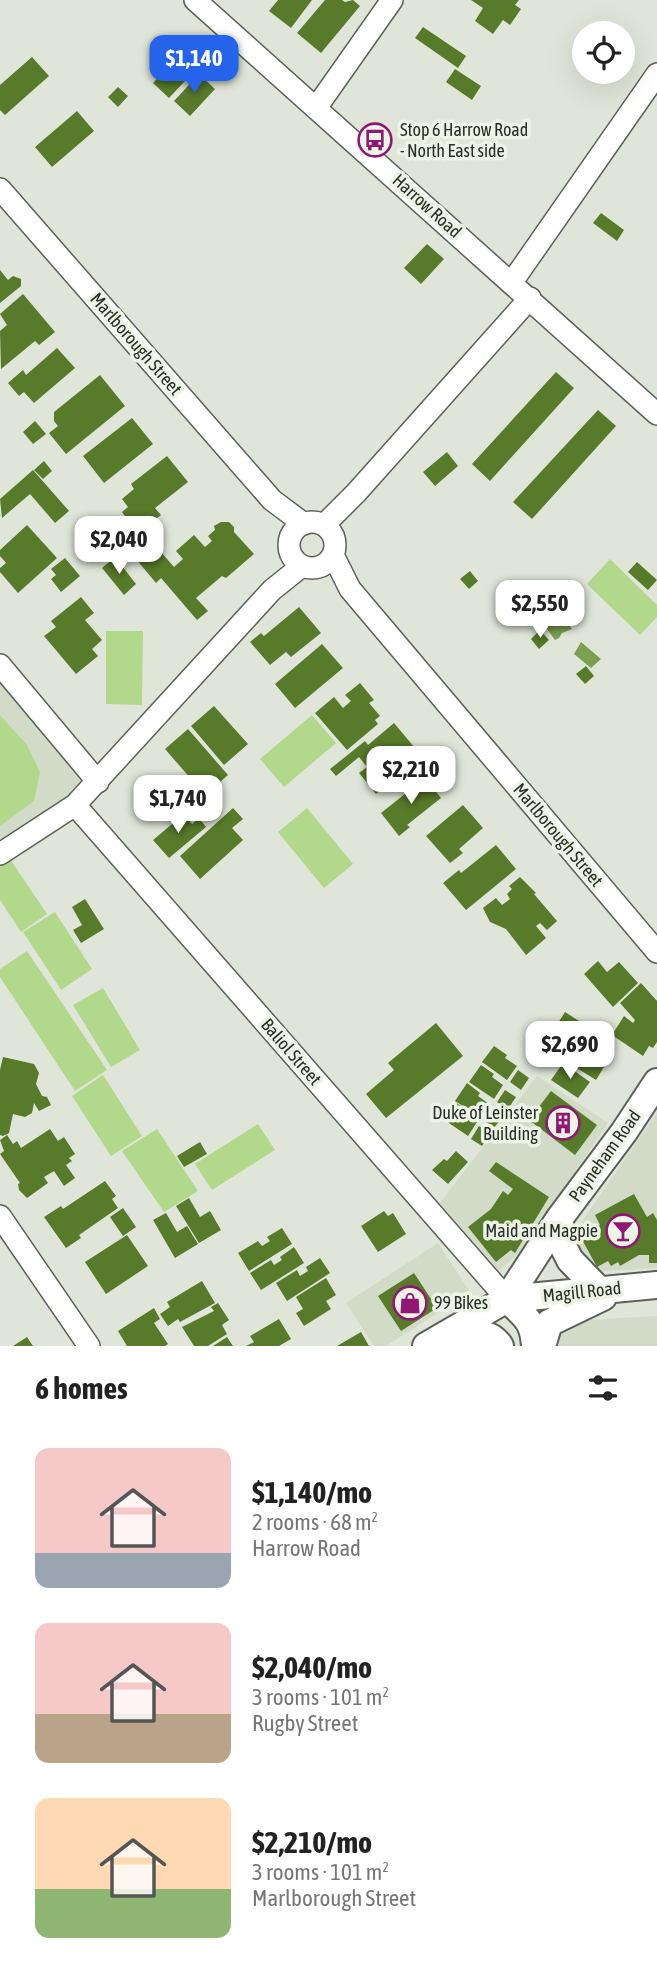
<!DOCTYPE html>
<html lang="en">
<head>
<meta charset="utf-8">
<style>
  :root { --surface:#fff; --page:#f6f6f6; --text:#222; --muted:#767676; --accent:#2563eb }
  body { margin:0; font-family:"Asap Condensed",sans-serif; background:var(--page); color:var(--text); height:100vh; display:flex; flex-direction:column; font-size:26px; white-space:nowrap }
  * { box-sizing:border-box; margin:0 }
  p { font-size:23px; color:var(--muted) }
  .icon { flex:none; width:38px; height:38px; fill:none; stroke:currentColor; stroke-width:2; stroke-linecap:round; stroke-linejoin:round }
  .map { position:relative; height:1346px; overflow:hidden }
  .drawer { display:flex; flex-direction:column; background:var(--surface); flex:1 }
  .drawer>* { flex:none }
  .buttons { position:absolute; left:572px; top:21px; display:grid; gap:14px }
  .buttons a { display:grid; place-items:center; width:63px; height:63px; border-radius:50%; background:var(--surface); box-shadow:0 7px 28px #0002; font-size:35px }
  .price { position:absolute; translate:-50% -60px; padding:0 16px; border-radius:14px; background:#fff; color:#222; font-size:23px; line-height:46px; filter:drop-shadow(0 2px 4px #0008) }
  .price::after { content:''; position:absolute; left:50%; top:42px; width:21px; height:16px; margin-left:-10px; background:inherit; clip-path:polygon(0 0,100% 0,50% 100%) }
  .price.current { background:var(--accent); color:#fff }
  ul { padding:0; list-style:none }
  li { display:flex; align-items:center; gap:21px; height:175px; padding:0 35px }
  li span { display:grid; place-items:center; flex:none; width:196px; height:140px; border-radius:14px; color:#555 }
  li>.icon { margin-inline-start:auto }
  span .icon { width:84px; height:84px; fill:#fffc; stroke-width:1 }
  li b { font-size:30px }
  h2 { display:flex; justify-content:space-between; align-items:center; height:84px; padding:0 35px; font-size:30px }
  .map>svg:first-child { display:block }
</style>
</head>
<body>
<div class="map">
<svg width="657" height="1346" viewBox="0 0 657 1346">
  <rect width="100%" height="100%" fill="#dfe6d9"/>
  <path fill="#d1dbc7" d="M0,665L98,782L0,851Z
    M537,1076L608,1123L521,1251L499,1271L440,1203Z
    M657,1113V1268L591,1272L571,1237Z
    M438,1243L470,1292L386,1346H374L346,1303Z
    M657,1316V1346H555L569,1321Z"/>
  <path fill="#b2d88c" d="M610,559L657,605V617L640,635L587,584Z
    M106,631H143L142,705L106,704Z
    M0,715L27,745L40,772L34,801L0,826Z
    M312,715L336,743L284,787L260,759Z
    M307,808L353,864L324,888L278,832Z
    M10,859L47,914L21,932L0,900V866Z
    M55,912L92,969L61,990L23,932Z
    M27,951L107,1070L75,1091L0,977V969Z
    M103,988L140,1050L111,1067L73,1005Z
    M103,1075L142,1136L111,1156L72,1096Z
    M258,1124L275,1150L212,1190L195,1164Z
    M157,1129L198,1191L164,1212L122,1151Z"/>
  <path fill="#7aa050" d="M562,616L572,629L562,633L559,638L555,640L547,629L552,618Z
    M581,642L601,659L591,668L574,654Z"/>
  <path fill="#577b2a" d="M278,0H312L291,28L269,11Z
    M325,0H342L345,2L353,0L360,6L321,53L297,33Z
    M471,0H519L515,5L521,9L510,25L503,20L493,34L475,21L483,8Z
    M423,27L466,56L458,68L415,38Z
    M185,49L201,64L169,98L153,83Z
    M32,57L49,76L5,115L0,110V85Z
    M455,69L481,86L472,100L446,82Z
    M199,74L215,89L190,116L174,101Z
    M118,87L128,96L118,107L108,97Z
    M77,111L94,131L52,167L35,147Z
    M601,213L624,230L617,241L593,223Z
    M427,244L444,259L421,284L404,268Z
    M0,270L8,280L13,276L21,279V286L0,303Z
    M23,294L55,332L39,345L35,341L1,369L0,331L7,325L0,314Z
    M57,348L75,368L34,403L24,392L19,396L8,383L23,370L26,375Z
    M556,372L574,388L490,481L472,464Z
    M100,375L125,406L66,454L49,433L58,426L54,421V412Z
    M598,410L616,426L532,519L513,502Z
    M132,418L153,444L104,483L83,456Z
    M35,421L46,434L33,444L23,432Z
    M447,452L458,466L435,486L423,472Z
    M167,456L188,482L155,508L161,515L144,528L135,517L129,522L122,512L128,507L122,499L134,489L131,484Z
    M44,461L52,471L43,479L34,470Z
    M33,470L69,511L55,523L30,494L2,518L0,499Z
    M221,522H229L234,527V532L254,554L226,578L222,576L196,598L208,611L197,620L161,578L156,583L136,559L154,544L174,567L183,559L176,551L194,535L205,547L212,541L208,536L215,530L214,526Z
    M27,525L57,558L18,593L0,572V568L6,563L0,556V550Z
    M115,557L136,584L124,595L102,568Z
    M65,558L80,576L61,592L51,579L56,575L51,569Z
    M637,562L657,580L648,590L628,572Z
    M470,571L478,581L469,589L460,579Z
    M515,592L524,601L514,610L506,600Z
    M81,597L94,613L85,620L102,640L92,649L98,656L76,674L44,636L56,627L51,621Z
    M299,607L321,633L291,657L286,652L270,665L250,642L261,633L264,636Z
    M540,630L549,640L539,649L531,639Z
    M322,644L343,668L295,708L275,684Z
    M586,666L594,676L585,684L576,674Z
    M360,683L374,700L369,703L380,716L375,720L378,724L347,750L315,713L334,697L343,708L351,701L345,695Z
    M214,706L248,744L224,765L191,726Z
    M394,723L415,748L381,776L388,785L376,794L359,773L367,767L359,757L336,776L330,769L365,741L368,745Z
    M188,729L228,775L205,795L165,749Z
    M425,778L441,798L407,825L410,827L399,836L381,813Z
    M463,805L483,828L459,849L463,853L450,863L426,836Z
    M233,808L243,819L232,828L243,840L200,879L180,856Z
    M184,814L192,824L199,818L206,827L169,858L153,840Z
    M496,845L516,869L466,910L443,883L459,870L461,873Z
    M520,877L536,893L534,894L557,921L547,930L540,923L536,926L546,938L526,955L506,929L490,922L483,908L496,898L502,905L510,899L507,894L512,889L509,886Z
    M85,899L104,929L81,943L73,930L82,925L72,907Z
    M598,961L607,972L619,962L638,983L613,1007L584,974Z
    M641,983L657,1001V1042L653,1048L649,1046L643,1056L612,1035L624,1016L633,1023L635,1020L620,1003Z
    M565,1012L604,1037L598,1046L612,1054L596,1080L543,1047Z
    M436,1023L463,1056L386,1118L366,1094L394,1070L388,1063Z
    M494,1046L507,1055L505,1058L517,1066L507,1080L482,1062Z
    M3,1057L34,1064L39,1073L36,1084L42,1096L47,1097L51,1105L39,1111L34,1103L32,1113L25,1117L13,1114L9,1133L3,1136L0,1135V1070Z
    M563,1063L590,1082L578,1098L551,1080Z
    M481,1065L494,1074L492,1077L503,1085L494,1099L469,1082Z
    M518,1070L529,1078L521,1090L510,1082Z
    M467,1083L480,1093L478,1096L489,1104L480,1117L455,1101Z
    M505,1090L516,1097L508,1109L497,1102Z
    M551,1091L597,1125L575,1155L529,1120Z
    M455,1102L468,1111L466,1115L477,1122L468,1136L443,1119Z
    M492,1108L503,1116L494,1128L483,1120Z
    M479,1126L490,1134L482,1146L471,1139Z
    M50,1129L58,1141L64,1137L75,1154L69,1158L72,1161L66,1165L75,1178L64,1186L54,1171L44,1177L48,1183L27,1198L19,1190L18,1184L20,1183L0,1154L4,1151L0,1140L7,1135L13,1144L17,1141L21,1148Z
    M200,1142L207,1154L184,1167L177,1156Z
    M456,1151L468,1162L448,1184L432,1170L444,1159L447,1161Z
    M496,1162L549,1197L515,1253L511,1250L496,1262L468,1227L491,1209L503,1191L508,1195L513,1189L489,1171Z
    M105,1181L116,1196L112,1199L118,1208L79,1235L81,1238L66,1248L44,1217L61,1206L63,1209Z
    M634,1194L647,1217L653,1213L657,1220V1263H649V1255H639L620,1266L618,1262L611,1266L608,1261L597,1267L580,1236L600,1225L595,1215Z
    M189,1198L200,1217L210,1211L221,1230L199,1243L176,1206Z
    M123,1208L136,1227L123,1236L110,1217Z
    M384,1211L388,1216L393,1213L406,1234L378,1252L361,1226Z
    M166,1213L177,1232L187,1226L198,1244L175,1258L153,1220Z
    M282,1228L292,1244L249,1271L238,1253L258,1241L262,1246L270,1241L267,1237Z
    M127,1235L148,1266L106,1294L85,1262Z
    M294,1247L304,1263L261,1290L250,1273L271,1260L274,1265L282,1260L280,1257Z
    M320,1258L330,1273L287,1301L276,1283L297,1270L300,1276L308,1271L306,1267Z
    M414,1273L437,1308L401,1331L378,1296Z
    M326,1278L336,1295L326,1301L331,1309L304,1326L296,1313L303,1309L296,1297Z
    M202,1281L215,1303L180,1322L178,1319L168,1326L160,1314L170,1307L167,1302Z
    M218,1303L229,1320L222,1325L227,1334L208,1346H194L182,1327L214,1311L211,1307Z
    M154,1308L160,1319L154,1323L168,1344L165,1346H127L118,1331Z
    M279,1319L291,1339L279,1346H246L254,1342L250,1336Z
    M361,1332L369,1346H337Z
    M27,1337L33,1346H13Z
    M227,1337L233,1346H213Z"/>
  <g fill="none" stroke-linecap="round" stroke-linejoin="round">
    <defs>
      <path id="minor" d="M195,0L657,414
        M316,108L392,0
        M0,189L272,500L304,524
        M512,282L657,74
        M289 545a23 23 0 1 1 46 0a23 23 0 1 1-46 0Z
        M324,525L356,493L530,298
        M333,555L350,589L657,952
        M0,665L98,782
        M75,805L507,1299
        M0,854L75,805L272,590L302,566
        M0,1216L89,1346"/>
      <path id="major" d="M559,1219L564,1248L570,1260L599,1290
        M507,1299L559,1219L624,1132L657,1082
        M507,1299C525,1317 533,1319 535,1346
        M448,1341C467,1336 487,1327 500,1346
        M426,1346L507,1299L657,1285
        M542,1346L549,1323L603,1297"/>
    </defs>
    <use href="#minor" stroke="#5b6156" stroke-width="24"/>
    <use href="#major" stroke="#5b6156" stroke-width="30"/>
    <use href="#minor" stroke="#fff" stroke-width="21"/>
    <use href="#major" stroke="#fff" stroke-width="26"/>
  </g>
  <defs>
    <symbol id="bus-ring" viewBox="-11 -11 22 22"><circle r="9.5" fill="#ecf4e6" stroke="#911775" stroke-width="1.5"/><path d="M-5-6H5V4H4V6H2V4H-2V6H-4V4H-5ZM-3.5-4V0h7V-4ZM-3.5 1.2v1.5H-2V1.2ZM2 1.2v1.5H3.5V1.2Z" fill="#911775"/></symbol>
    <symbol id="building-ring" viewBox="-11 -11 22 22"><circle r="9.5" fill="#ecf4e6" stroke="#911775" stroke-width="1.5"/><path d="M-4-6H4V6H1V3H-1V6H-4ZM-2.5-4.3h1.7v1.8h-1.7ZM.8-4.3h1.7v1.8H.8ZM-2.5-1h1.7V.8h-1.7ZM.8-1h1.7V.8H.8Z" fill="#911775"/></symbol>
    <symbol id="bar-ring" viewBox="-11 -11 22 22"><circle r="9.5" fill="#ecf4e6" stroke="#911775" stroke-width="1.5"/><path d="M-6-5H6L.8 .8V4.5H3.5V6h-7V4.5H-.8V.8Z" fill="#911775"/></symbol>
    <symbol id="shop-ring" viewBox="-11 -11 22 22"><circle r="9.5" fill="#ecf4e6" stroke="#911775" stroke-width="1.5"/><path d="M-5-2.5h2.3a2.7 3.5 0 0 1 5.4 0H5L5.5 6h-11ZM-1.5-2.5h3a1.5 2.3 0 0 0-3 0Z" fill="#911775"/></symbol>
  </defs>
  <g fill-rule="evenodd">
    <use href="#bus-ring" x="356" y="121" width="38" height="38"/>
    <use href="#building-ring" x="544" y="1104" width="38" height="38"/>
    <use href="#bar-ring" x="604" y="1212" width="38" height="38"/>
    <use href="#shop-ring" x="391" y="1284" width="38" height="38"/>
  </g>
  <g text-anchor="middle" stroke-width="7" stroke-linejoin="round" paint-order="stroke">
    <g font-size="18" fill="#2a2d28" stroke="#ecf4e6" text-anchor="start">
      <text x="400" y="136">Stop 6 Harrow Road<tspan x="400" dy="21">- North East side</tspan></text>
      <text x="538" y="1119" text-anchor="end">Duke of Leinster<tspan x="538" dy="21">Building</tspan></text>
      <text x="598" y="1237" text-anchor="end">Maid and Magpie</text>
      <text x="434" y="1309">99 Bikes</text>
    </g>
    <g font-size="18" fill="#2a2d28" stroke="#ecf4e6">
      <text transform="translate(427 206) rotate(42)" y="6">Harrow Road</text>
      <text transform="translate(136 344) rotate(49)" y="6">Marlborough Street</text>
      <text transform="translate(558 835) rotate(50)" y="6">Marlborough Street</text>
      <text transform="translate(291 1052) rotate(49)" y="6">Baliol Street</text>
      <text transform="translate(605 1156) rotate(-54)" y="6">Payneham Road</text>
      <text transform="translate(582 1292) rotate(-6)" y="6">Magill Road</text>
    </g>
  </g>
</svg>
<div class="buttons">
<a><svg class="icon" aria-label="locate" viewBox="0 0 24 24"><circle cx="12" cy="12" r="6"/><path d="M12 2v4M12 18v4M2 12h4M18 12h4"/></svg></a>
</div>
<b class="price current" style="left:194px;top:95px">$1,140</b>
<b class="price" style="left:119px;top:576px">$2,040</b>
<b class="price" style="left:540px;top:640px">$2,550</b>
<b class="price" style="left:411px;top:806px">$2,210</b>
<b class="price" style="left:178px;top:835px">$1,740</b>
<b class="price" style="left:570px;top:1081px">$2,690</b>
</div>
<section class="drawer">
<h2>6 homes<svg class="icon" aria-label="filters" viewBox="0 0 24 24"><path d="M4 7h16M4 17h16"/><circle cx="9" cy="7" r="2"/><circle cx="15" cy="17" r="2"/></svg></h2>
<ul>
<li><span style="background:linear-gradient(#f6c9c9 75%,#9aa5b1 0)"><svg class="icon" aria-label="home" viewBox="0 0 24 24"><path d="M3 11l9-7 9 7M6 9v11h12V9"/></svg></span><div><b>$1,140/mo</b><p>2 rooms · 68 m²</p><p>Harrow Road</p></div></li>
<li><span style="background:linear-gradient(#f6c9c9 65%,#b9a48a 0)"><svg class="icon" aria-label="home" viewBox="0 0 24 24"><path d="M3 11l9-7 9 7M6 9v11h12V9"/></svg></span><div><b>$2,040/mo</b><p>3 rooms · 101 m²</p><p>Rugby Street</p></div></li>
<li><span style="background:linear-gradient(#ffd9b3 65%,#8fb573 0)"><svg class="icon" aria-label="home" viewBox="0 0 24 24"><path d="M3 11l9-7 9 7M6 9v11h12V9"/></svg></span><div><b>$2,210/mo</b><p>3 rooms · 101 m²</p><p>Marlborough Street</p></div></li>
</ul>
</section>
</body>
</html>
